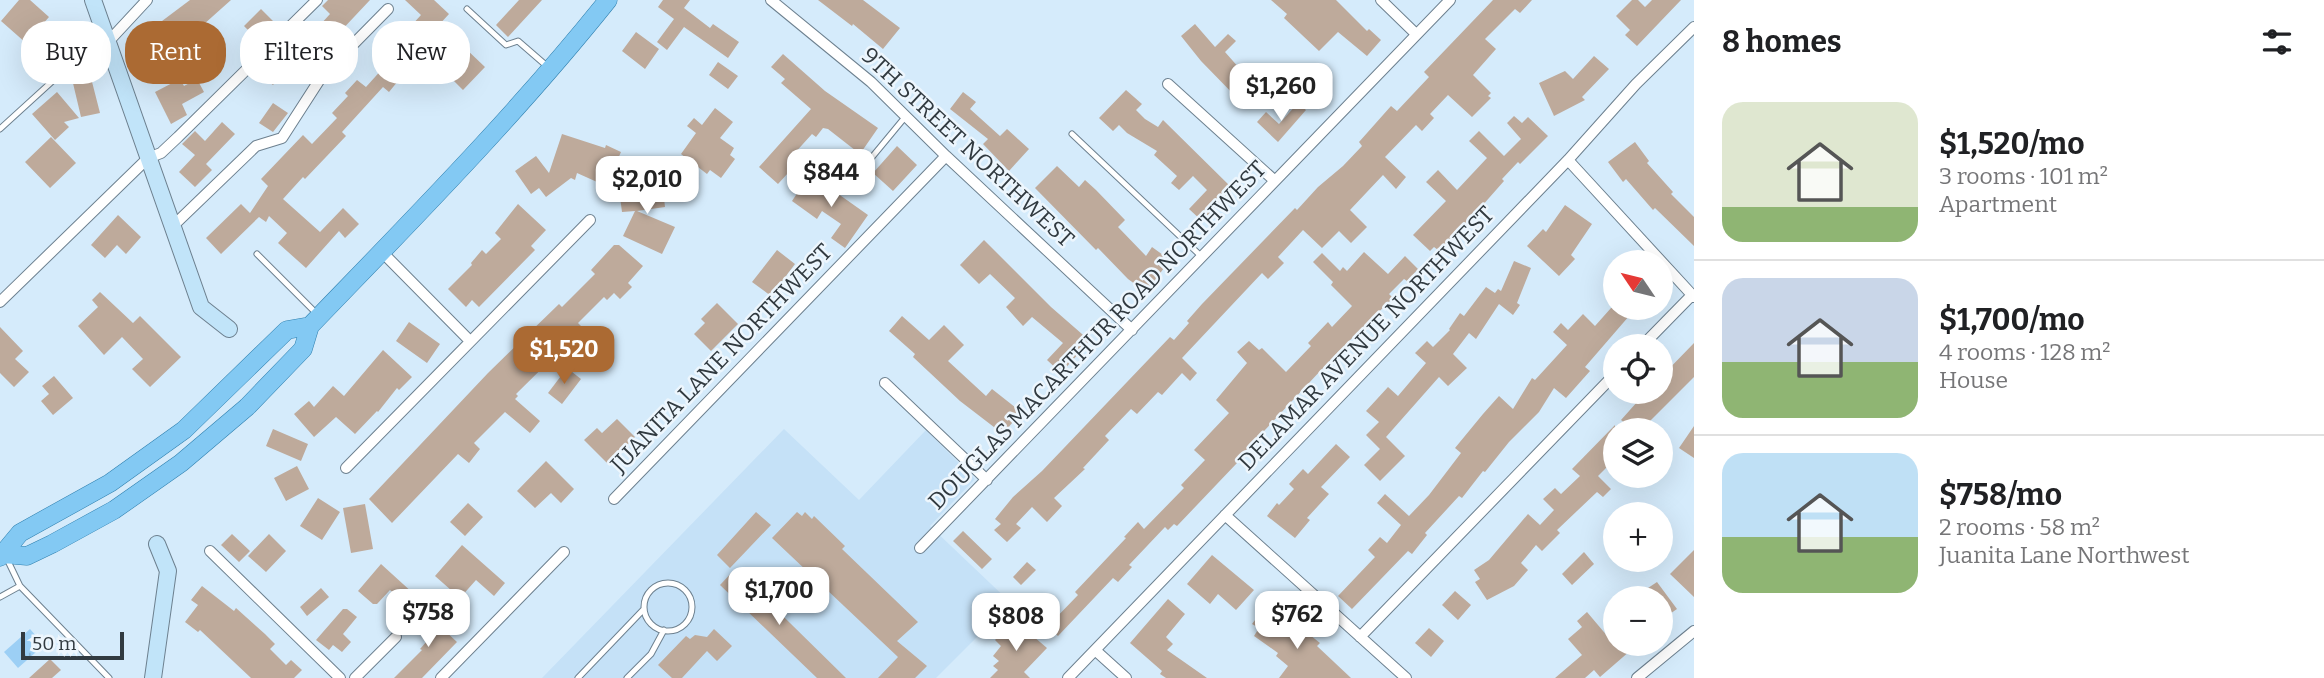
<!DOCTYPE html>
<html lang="en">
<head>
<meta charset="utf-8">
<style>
  :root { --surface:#fff; --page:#f2f2f2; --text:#202124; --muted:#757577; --line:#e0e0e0; --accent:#ab6a33 }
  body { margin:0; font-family:Bitter,serif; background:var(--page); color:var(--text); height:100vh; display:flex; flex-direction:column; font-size:26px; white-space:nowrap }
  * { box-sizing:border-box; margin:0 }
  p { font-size:23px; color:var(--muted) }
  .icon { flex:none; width:38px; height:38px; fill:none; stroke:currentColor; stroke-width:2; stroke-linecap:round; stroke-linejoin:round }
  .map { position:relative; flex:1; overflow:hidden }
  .sheet { display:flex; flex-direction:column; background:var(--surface); width:630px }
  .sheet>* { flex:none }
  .banner { position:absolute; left:21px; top:21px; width:665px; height:63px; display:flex; gap:14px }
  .needle { width:46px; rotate:305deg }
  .buttons { position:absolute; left:1603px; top:250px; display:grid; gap:14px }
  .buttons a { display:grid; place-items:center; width:70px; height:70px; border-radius:50%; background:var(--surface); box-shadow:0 7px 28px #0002; font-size:35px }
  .scale { position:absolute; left:21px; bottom:18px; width:103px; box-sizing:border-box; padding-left:7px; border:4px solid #313a40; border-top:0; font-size:19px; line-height:24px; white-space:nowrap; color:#313a40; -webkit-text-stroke:5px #edf6fd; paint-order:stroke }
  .price { position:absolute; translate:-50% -60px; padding:0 16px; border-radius:14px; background:#fff; color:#222; font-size:23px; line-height:46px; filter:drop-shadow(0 2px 4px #0008) }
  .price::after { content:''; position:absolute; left:50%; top:42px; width:21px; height:16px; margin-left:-10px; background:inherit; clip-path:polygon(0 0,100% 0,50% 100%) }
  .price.on { background:var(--accent); color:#fff }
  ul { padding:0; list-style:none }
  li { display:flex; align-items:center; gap:21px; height:175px; padding:0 28px }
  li+li { border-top:2px solid var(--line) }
  li span { display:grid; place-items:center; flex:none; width:196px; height:140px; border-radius:21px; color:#555 }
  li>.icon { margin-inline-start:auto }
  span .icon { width:84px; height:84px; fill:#fffc; stroke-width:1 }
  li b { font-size:30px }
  h2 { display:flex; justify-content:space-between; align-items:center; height:84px; padding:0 28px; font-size:30px }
  .pill { padding:0 24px; border-radius:28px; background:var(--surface); box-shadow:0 7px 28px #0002; font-size:24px; line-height:63px }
  .pill.on { background:var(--accent); color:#fff }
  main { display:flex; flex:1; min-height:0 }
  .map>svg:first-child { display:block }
</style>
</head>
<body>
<main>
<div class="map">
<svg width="1694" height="678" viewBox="0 0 1694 678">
  <defs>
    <pattern id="grass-tufts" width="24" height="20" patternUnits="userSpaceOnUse" patternTransform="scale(1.75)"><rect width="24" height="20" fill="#9ccff5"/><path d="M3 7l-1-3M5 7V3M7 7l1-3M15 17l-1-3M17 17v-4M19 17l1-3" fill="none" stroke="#87b2d3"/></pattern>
  </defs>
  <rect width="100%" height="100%" fill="#d5ebfb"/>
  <path fill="#c5e1f7" d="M784,429L859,500L926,430L975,479L930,526L1011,603L936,678H542Z"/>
  <path fill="url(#grass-tufts)" d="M30,629L44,645L18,668L4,652Z"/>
  <path fill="#beaa9b" d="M19,0H30L49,17L26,43L1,21Z
    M190,0H231L194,33L199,38L150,83L148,79L146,81L130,60L161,36L168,28L162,21Z
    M328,0H370L322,51L319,48L295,74L288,67L273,85L256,71L268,59L276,66L296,45L299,48L330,14L322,6Z
    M405,0H434L449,14L392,76L398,81L389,92L383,87L342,132L346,136L305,179L303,177L283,199L320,232L343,208L359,224L345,238L339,231L306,268L278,243L287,233L269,216L266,222L259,217L221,254L206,238L241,204L250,213L268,186L261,179L303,135L312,144L337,118L332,113L348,96L345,93L357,80L366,87L384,67L378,62L421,15Z
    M519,0H542L508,37L496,25Z
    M663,0H690L684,8L710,28L713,24L739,42L728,58L684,27L667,50L657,42L674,19L658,7Z
    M818,0H863L900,28L883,49L853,24L852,26Z
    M1271,0H1336L1367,31L1369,29L1381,40L1367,56L1338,32L1319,51L1284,18L1287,14Z
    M1493,0H1532L1520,13L1515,9L1485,39L1496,49L1473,75L1491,93L1488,96L1491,98L1472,117L1448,95L1430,114L1434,118L1422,131L1416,125L1385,157L1406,177L1396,189L1383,175L1350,210L1367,227L1351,243L1339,231L1322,248L1303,230L1278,257L1284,263L1268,279L1262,273L1182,358L1197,373L1190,381L1182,373L1162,395L1158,392L1137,414L1131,409L1105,436L1109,440L1083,468L1085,469L1054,498L1062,506L1047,522L1032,507L1016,524L1021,528L1007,542L994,530L1001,524L995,519L1013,497L1042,471L1170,337L1174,340L1189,323L1187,321L1202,304L1295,208L1297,210L1318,187L1343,166L1362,146L1359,142L1391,106L1397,111L1429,77L1424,72Z
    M1632,0H1638L1645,7L1652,0H1681L1637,46L1625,35L1630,30L1616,16Z
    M261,9L273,21L256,38L244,26Z
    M1195,24L1215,47L1228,34L1236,41L1225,52L1248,78L1255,72L1263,81L1240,101L1201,61L1181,36Z
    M636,32L659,49L645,69L622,51Z
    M464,47L485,67L463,90L450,77L458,68L451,60Z
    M783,54L825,91L878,128L860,154L828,129L823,128L816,137L812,134L793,155L799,161L778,184L759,167L811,109L781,83L785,79L771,67Z
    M1594,56L1609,69L1582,97L1585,100L1554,116L1539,83L1565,71L1573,79Z
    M718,62L738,76L728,89L709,75Z
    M90,74L100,113L81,117L72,79Z
    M180,79L184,86L197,79L204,92L182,104L187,115L171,124L155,92Z
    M1126,90L1142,104L1136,110L1145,119L1158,127L1163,120L1233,189L1202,221L1189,209L1207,190L1193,176L1179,190L1171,183L1177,176L1154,155L1157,151L1127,133L1119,125L1113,131L1099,118Z
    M57,92L79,118L64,122L69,127L55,140L32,114Z
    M963,92L976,102L970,109L1000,136L1007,129L1029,149L1009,171L983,144L988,139L950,109Z
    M273,103L288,113L273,132L259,123Z
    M1298,103L1306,110L1278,142L1257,122L1266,112L1279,124Z
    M715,108L733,122L720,138L734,148L730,155L735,159L721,178L710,170L707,174L681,154L696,133L687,126L694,118L702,125Z
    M1514,116L1522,123L1528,117L1548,136L1520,164L1518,162L1502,179L1504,181L1444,249L1441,246L1438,250L1434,247L1430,251L1413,235L1446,201L1426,182L1438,170L1457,190L1487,158L1469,141L1479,131L1504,156L1521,139L1507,123Z
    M222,122L235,134L206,164L212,170L195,187L179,172L195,155L182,144L195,131L205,141Z
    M562,134L605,148L606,145L621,152L606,186L577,173L575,180L571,178L546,197L539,188L531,194L515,171L536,156L549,173Z
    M51,137L76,163L50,188L25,162Z
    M1635,142L1649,161L1647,163L1673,192L1671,194L1694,217V246L1655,208L1653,210L1626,179L1623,182L1608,162Z
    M897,146L917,165L893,191L873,173Z
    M1057,166L1079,187L1085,180L1096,190L1125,220L1118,227L1146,256L1152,247L1170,260L1146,292L1128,279L1098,248L1096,250L1035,188Z
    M810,174L868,215L845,248L831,238L841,224L822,211L817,219L792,201Z
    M662,181L665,207L637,211L675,227L662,254L623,236L635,211L622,212L620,197L631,196L630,185Z
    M518,204L546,230L531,246L535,250L479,307L472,300L466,307L448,289L472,265L471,263L482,250L486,254L501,239L495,233Z
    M1565,205L1592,224L1571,255L1575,259L1559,276L1527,246L1543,229L1546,232Z
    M118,215L141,237L126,254L117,245L105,258L91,245Z
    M984,240L1051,307L1090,341L1061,373L1047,360L1063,343L1032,317L1023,326L1006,307L1015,298L990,274L979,284L960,265Z
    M614,245H619L643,266L628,283L632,287L620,299L614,293L607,300L604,297L578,323L583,328L516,394L518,396L515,399L540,421L530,433L505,412L474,443L480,449L469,463L458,454L392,523L369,499L488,373L559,304L562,307L595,274L591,270Z
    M777,250L795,264L771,296L752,282Z
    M1364,252L1388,274L1405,256L1418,269L1407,281L1404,279L1389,294L1393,298L1338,352L1235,462L1237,463L1177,526L1174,524L1168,530L1165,527L1129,565L1132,567L1118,582L1113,578L1058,636L1048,626L1078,595L1075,592L1126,538L1124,537L1138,522L1144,529L1184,488L1181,485L1205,460L1194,450L1229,413L1216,400L1247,363L1237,352L1249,341L1259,350L1262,348L1286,372L1311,346L1308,343L1328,322L1332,327L1352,306L1331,285L1333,282L1313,262L1322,253L1340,271L1343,267L1347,271Z
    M1514,261L1531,268L1517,303L1520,305L1513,315L1499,304L1476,339L1469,333L1453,354L1467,368L1448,386L1439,377L1386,437L1405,456L1380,481L1364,465L1380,449L1366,435L1379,422L1366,411L1388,387L1398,396L1426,363L1415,353L1427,341L1433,347L1450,330L1449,329L1460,313L1464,316L1486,287L1495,293L1498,289L1501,291Z
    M100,292L133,323L140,316L181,357L150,387L132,369L143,359L122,337L104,355L78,326L98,307L92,300Z
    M717,303L738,324L711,351L694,334L705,323L701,319Z
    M1611,308H1636L1585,367L1590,371L1566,398L1554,388L1539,412L1509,442L1485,472L1483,471L1462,498L1459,496L1425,533L1427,535L1412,554L1408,551L1352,609L1338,596L1375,557L1368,550L1380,537L1387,543L1401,525L1377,503L1385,494L1409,516L1429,495L1461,453L1455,448L1483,414L1499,396L1513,409L1532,378L1535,380L1567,345L1553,332L1561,323L1568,330L1583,314L1595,326Z
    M902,316L929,340L944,325L964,345L948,361L986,396L992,389L1021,412L1003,434L960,401L913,357L915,354L889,331Z
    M409,322L440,344L427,363L396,341Z
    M0,327L23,351L15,359L29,372L14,387L0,373Z
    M1694,343V377L1641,430H1634L1621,420L1646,392H1661V377Z
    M383,350L412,377L399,390L397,388L378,412L377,411L355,434L336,417L314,437L294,414L309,401L314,407L333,386L344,396Z
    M567,368L581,379L562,404L548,393Z
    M54,376L73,398L53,415L41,401L49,394L42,386Z
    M617,419L635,437L608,464L584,440L597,428L602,433Z
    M1615,425V459L1598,476L1611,489L1603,497L1597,492L1557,530L1560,533L1542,551L1536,545L1521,563L1528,570L1514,586L1487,600L1475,582L1480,579L1474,570L1489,560L1528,514L1540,525L1554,510L1543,499L1555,488L1561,494L1580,476L1572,469Z
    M1694,426V458L1679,448Z
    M273,429L308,444L301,461L266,446Z
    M1336,444L1350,457L1321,487L1329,494L1307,518L1310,520L1295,538L1267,516L1277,503L1279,505L1294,489L1289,484L1303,469L1308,474Z
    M546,461L574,489L561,503L551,493L535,508L517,491Z
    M297,466L309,489L286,501L274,478Z
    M318,498L340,512L322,540L300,526Z
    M468,503L483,517L465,536L450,522Z
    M365,504L373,549L351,553L343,508Z
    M756,512L771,525L730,568L717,555Z
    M797,512L802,516L805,512L812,519L814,516L845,546L842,549L918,622L897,641L927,666L915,678H878L898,657L772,538Z
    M963,531L992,559L982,569L953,541Z
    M232,534L250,551L239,562L221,545Z
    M269,534L286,551L266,572L248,556Z
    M462,545L505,583L494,596L476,580L460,598L435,576Z
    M1694,550V597L1670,574Z
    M1584,552L1594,564L1572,585L1562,574Z
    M1212,555L1254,590L1236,610L1218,594L1210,604L1187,584Z
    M1027,562L1036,570L1021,585L1013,577Z
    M381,564L414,594L405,604L390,590L377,604H373L358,591Z
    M735,569L846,678H817L720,585Z
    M1657,582L1677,609L1661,620V598H1652L1645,590Z
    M202,586L234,611L236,608L265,634L275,644L270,649L286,665L291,660L302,670L294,678H251L200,630L198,632L185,622L198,605L191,600Z
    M321,588L329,597L307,616L300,607Z
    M1455,591L1471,605L1458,620L1442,605Z
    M1168,599L1185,614L1166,637L1173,644L1167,650L1207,678H1166L1160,674L1162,671L1130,643Z
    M343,609H347L357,617L343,634L351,642L342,652L333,645L329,650L316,640Z
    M1261,612L1293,634L1300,627L1320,643L1317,646L1351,678H1279L1288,666L1276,656L1278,653L1254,636L1259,628L1252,624Z
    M1587,612L1614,644H1638L1600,677L1594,670L1585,678H1555L1582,655L1568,639L1582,627L1577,621Z
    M427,614L457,642L422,678H394L422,650L420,649L427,641L414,628Z
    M1011,624L1016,629L1020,625L1047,648L1024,672L1030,678H990L998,670L993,666L999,661L993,656L1001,646L995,640Z
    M1429,628L1444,641L1431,657L1415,643Z
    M714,629L732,646L717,661L707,651L682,678H672L658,665L686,636L690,639L695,635L707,637Z
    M50,659L61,670L52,678H29Z"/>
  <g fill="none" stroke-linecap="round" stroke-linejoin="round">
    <defs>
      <path id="lane" d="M467,9L506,45L518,41L548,67
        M0,129L102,36
        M1072,134L1202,257
        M814,155L816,168L848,179L863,168L906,116
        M257,254L317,314
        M7,559L20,586L109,678
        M644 607a24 24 0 1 1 48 0a24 24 0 1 1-48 0Z
        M0,597L20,586
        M578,678L644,609
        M627,678L651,654L664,630"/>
      <path id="street" d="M771,0L871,82L946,156L1132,330
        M1381,0L1416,34
        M108,42L147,0
        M1168,84L1275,181
        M1568,160L1694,297
        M173,226L256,146L282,138L322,76L388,9
        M381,251L470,341
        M0,302L148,158L161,153L178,137L317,0
        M1642,346L1692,295
        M885,383L987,480
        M346,468L590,220
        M614,499L946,156
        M1225,515L1406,678
        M920,548L1450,0
        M210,551L340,678
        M1360,637L1615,374
        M1095,650L1126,678
        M355,678L396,637
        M441,678L564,552
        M1068,678L1568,160L1636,84L1694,27
        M1637,678L1694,631"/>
      <path id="secondary" d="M93,0L201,307L229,329
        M153,678L168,571L157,544"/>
      <path id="primary" d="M4,554L27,556L52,544L114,510L181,463L247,407L303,349L310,326C412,220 516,115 608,0
        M0,557L20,533L110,483L184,430L287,330L310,326"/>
    </defs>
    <use href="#lane" stroke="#6d808f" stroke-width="7"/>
    <use href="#street" stroke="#6d808f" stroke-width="12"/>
    <use href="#secondary" stroke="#6d808f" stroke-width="18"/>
    <use href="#primary" stroke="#3080af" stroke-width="19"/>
    <use href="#lane" stroke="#fff" stroke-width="5"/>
    <use href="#street" stroke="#fff" stroke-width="10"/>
    <use href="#secondary" stroke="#c1e4f9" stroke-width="16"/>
    <use href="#primary" stroke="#83c9f3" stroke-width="18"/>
  </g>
  <g text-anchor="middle" stroke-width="5" stroke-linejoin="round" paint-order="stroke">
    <g font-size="23" fill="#313a40" stroke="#edf6fd">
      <text transform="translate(968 147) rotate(43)" y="8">9TH STREET NORTHWEST</text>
      <text transform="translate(1097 335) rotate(-46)" y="8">DOUGLAS MACARTHUR ROAD NORTHWEST</text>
      <text transform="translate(1366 338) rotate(-46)" y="8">DELAMAR AVENUE NORTHWEST</text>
      <text transform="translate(721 358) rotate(-46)" y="8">JUANITA LANE NORTHWEST</text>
    </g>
  </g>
</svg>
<div class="buttons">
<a><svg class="needle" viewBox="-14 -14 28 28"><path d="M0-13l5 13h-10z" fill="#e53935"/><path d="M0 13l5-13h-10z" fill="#757577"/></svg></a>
<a><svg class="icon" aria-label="locate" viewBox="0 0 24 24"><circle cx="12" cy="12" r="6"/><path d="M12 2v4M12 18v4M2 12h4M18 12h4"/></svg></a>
<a><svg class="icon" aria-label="layers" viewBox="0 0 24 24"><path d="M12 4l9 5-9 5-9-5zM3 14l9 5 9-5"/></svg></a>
<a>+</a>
<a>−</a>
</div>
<div class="scale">50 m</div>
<b class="price" style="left:1281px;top:123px">$1,260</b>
<b class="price" style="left:831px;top:209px">$844</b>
<b class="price" style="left:647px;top:216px">$2,010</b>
<b class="price on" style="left:564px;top:386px">$1,520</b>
<b class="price" style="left:779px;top:627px">$1,700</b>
<b class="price" style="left:428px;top:649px">$758</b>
<b class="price" style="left:1297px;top:651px">$762</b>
<b class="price" style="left:1016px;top:653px">$808</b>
<div class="banner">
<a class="pill">Buy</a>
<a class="pill on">Rent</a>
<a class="pill">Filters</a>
<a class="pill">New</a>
</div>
</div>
<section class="sheet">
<h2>8 homes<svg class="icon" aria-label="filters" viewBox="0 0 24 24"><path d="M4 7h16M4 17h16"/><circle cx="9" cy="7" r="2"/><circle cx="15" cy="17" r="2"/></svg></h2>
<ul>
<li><span style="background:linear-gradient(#dfe7d0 75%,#8fb573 0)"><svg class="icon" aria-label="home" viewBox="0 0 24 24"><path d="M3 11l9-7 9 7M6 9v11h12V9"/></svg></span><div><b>$1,520/mo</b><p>3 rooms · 101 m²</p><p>Apartment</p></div></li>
<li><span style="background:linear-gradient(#c9d6e8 60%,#8fb573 0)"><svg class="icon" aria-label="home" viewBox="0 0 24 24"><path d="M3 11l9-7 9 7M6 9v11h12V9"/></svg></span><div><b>$1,700/mo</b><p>4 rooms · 128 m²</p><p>House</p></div></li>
<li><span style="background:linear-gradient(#bfe0f5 60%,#8fb573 0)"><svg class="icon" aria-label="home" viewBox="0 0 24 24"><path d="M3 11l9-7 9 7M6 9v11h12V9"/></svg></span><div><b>$758/mo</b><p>2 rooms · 58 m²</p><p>Juanita Lane Northwest</p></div></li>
</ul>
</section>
</main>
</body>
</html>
